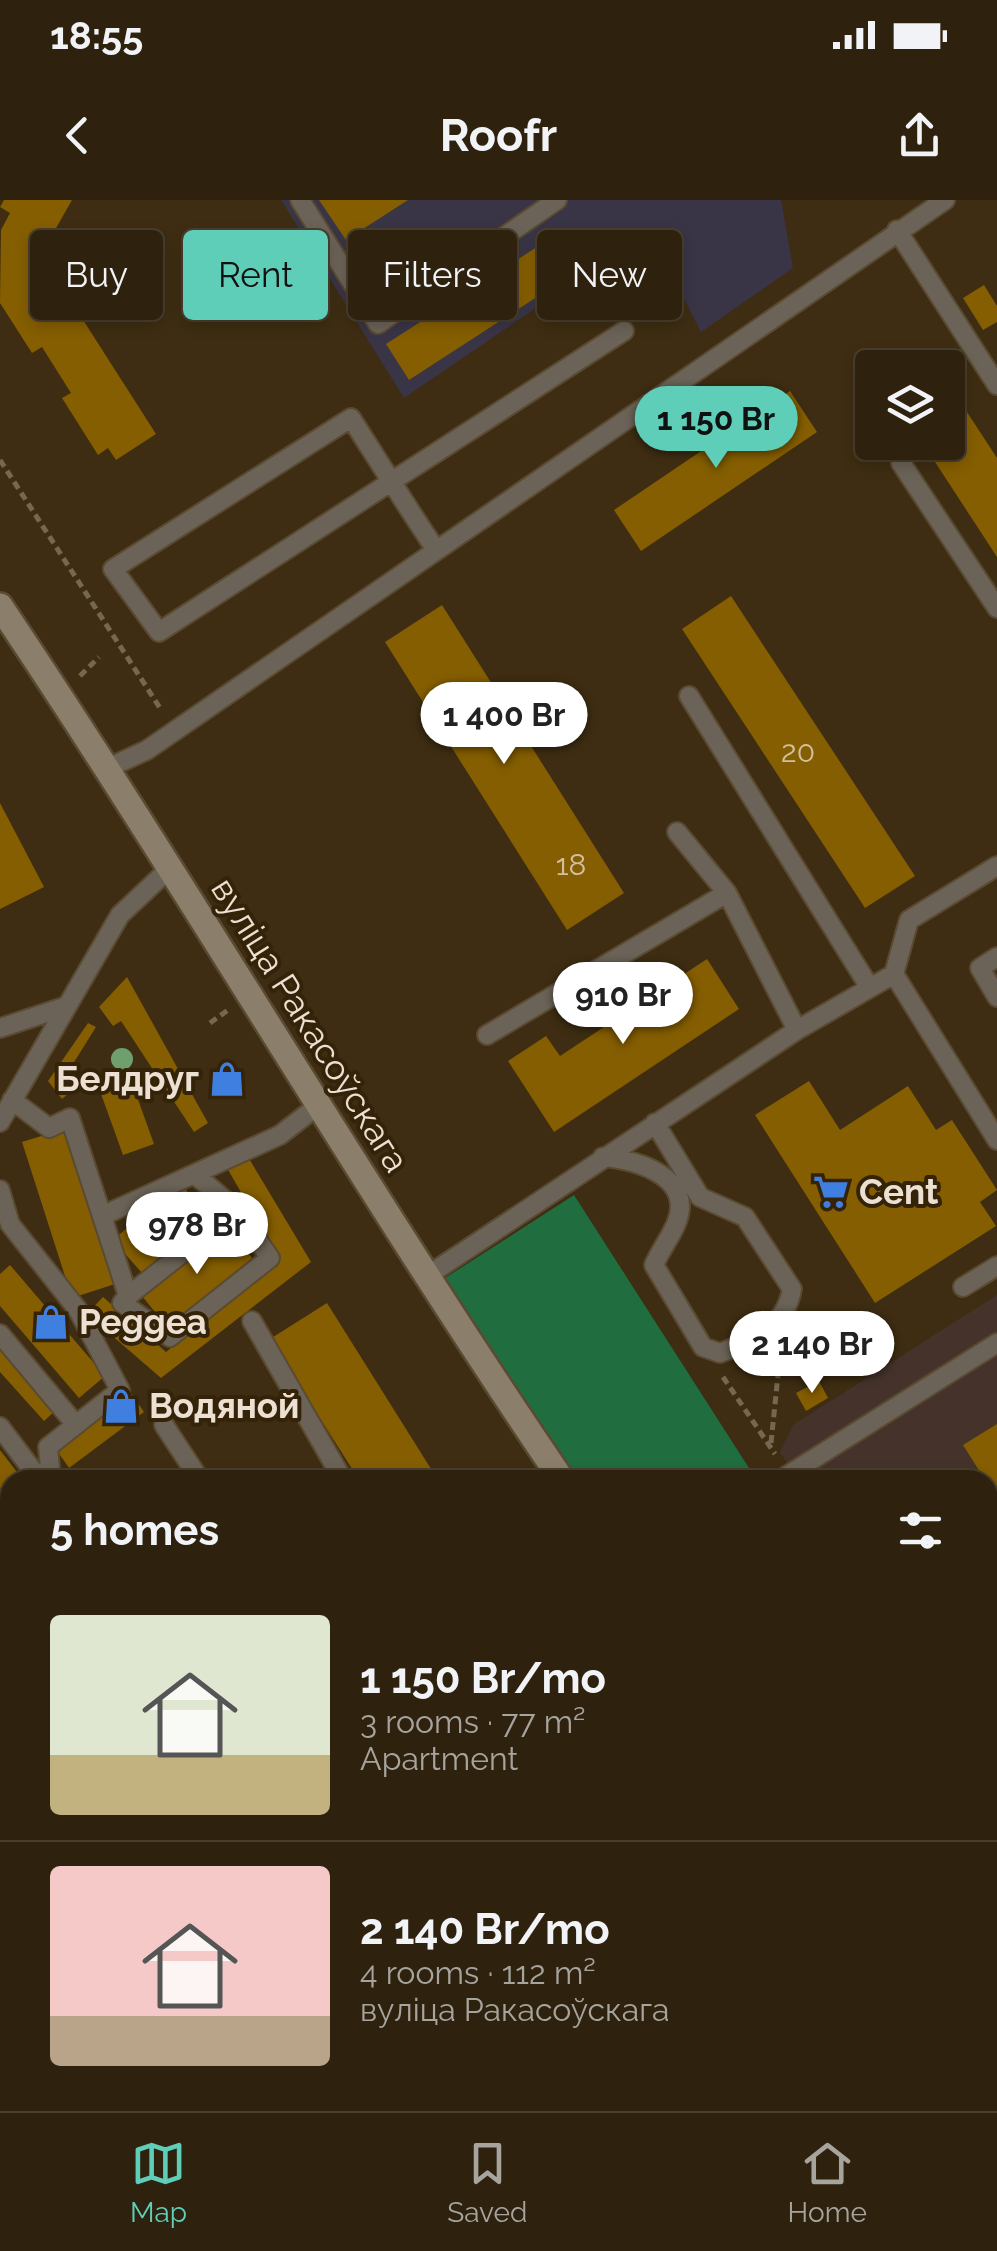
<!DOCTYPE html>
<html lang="en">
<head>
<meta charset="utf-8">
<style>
  :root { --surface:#2e220e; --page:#3a2f1c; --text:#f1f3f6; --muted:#a7a49e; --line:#493f2e; --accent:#5eceb8 }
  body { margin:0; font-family:Raleway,sans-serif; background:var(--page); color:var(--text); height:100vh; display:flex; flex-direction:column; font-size:38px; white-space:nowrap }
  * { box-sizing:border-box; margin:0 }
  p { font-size:32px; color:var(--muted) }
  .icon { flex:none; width:55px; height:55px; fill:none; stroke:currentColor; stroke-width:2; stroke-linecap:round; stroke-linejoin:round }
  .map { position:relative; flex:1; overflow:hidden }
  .panel { position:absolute; left:0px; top:1270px; width:998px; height:642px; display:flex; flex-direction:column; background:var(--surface); border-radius:30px 30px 0 0; box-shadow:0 5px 15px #0003,0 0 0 2px var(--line) }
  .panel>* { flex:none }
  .guide { position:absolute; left:30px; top:30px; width:938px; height:90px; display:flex; gap:20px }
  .buttons { position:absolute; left:855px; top:150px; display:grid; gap:20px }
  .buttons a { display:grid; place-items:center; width:110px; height:110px; border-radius:10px; background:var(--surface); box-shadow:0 5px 15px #0003,0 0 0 2px var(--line); font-size:50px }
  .price { position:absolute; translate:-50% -85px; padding:0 22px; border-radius:35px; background:#fff; color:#222; font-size:32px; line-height:65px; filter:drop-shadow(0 2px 5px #0008) }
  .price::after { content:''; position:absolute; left:50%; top:60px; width:30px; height:22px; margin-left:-15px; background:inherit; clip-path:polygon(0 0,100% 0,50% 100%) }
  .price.current { background:var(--accent); color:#111 }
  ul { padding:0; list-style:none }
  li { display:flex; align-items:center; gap:30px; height:250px; padding:0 50px }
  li+li { border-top:2px solid var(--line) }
  li span { display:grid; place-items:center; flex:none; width:280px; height:200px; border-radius:10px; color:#555 }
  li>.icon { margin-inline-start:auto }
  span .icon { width:120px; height:120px; fill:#fffc; stroke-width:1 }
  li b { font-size:42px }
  h2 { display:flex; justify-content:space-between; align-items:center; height:120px; padding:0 50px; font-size:42px }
  .chip { padding:0 35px; border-radius:10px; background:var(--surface); box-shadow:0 5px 15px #0003,0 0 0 2px var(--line); font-size:35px; line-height:90px }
  .chip.current { background:var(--accent); color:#111 }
  .status { display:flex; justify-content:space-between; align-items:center; height:70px; padding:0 50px; background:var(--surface); direction:ltr }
  .status svg { height:28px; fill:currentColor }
  header { display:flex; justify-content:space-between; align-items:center; height:130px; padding:0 50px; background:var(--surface); font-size:45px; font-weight:700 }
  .tabs { display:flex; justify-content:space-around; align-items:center; height:140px; border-top:2px solid var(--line); background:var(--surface); font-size:28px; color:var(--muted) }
  .tabs a { display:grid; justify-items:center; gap:5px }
  .tabs .current { color:var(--accent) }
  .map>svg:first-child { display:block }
</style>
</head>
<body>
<div class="status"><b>18:55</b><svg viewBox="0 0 49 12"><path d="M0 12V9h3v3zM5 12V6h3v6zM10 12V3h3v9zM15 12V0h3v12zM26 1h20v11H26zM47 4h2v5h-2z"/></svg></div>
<header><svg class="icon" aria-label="back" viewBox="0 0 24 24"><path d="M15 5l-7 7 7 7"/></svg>Roofr<svg class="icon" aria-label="share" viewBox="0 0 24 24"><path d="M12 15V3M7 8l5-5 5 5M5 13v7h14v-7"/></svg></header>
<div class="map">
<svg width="997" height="1911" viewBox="0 0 997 1911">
  <rect width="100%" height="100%" fill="#3e2d12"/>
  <path fill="#393546" d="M281,0H781L793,68L701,132L649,31L404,198Z
    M0,1395L10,1408V1902H220L224,1911H0Z"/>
  <path fill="#45332b" d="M997,1095V1574L988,1560V1280H798L780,1252L793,1225Z"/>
  <path fill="#206d3f" d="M574,995L756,1279L574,1280L445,1078Z
    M997,1829V1901L988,1885V1834Z"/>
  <path fill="#855e01" d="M4,0H72L51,37L46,62L156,234L116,260L108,248L98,255L62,198L71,193L42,147L32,153L0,103L1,30L10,13L0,7Z
    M319,0H408L346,40Z
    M565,29L588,64L409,180L386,144Z
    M984,85L997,106V122L983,130L963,98Z
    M948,183L997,258V357L922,242H948Z
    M790,191L817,232L641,351L614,310Z
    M731,396L915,676L865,708L682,429Z
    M442,405L624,693L567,730L385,442Z
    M0,603L44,687L0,709Z
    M707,759L739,809L554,932L508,861L546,836L560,856Z
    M127,777L208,923L194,932L121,821L113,826L99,807Z
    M88,823L96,827L66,875L76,887L62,899L48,881Z
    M131,880L154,944L123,955L100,891Z
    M809,881L840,930L908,886L936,930L952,920L997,990L980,1002L996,1026L875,1103L755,915Z
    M67,928L118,1083L72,1098L22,942Z
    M245,952L311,1062L161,1178L87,1114L103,1097L166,1152L278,1058L226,966Z
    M180,983L209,1017L142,1073L113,1040Z
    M226,1027L252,1058L167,1127L142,1096Z
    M10,1065L105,1176L79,1198L0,1106V1074Z
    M327,1103L438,1280H359L270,1139Z
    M0,1146L57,1209L44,1221L0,1172Z
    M819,1181L828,1198L806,1211L796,1193Z
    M130,1192L144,1212L69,1268L55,1248Z
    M997,1224V1299L963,1245Z
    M0,1250L23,1280H10V1408L0,1395Z
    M997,1313V1380L993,1382L988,1372V1319Z
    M113,1902H149L147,1911H111Z
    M220,1902H318L322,1911H224Z
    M410,1902H513L501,1911H398Z"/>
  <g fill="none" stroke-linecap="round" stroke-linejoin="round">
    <defs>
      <path id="service" d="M300,0L378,124L557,0
        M897,30L997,185
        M901,263L997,408
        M436,350C407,307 379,262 351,218L113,369L159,432L624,131
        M689,496L870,788
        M108,568L147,550L945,0
        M677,632L727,693L797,830
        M997,757L980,768L997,797
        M894,774L997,940
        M0,828L64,807
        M487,835L727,693
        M12,900L49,928L70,918L128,1096L122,1103L170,1137L270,1058L237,1010L194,974
        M0,922L120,715L171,667
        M603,957C637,960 696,977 676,1024C670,1038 660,1051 654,1065L703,1147L720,1153C755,1140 785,1128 792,1089L745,1017L700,997L655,923
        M0,990L10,1024L78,1110L120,1190L48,1247L50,1268L37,1276
        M104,1015L280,935L320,904
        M424,1078L797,830L894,774L909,720L997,666
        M963,1087L997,1066
        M128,1096L237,1010
        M252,1121L343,1280
        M0,1134L76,1225
        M164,1225L200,1280
        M0,1227L40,1280
        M780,1280L997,1143
        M0,1549V1581
        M0,1781L10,1793
        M988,1817L997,1811
        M27,1911L30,1902
        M173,1911L175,1902
        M919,1911L932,1902"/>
      <path id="secondary" d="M0,406C193,694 367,994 562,1280
        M970,1902L976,1911"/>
    </defs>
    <use href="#service" stroke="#5a4a31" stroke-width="22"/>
    <use href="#secondary" stroke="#5a4a31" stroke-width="30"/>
    <path stroke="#766750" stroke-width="5" stroke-dasharray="8 5" stroke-linecap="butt" d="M0,260L160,508
      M80,476L99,457
      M210,823L228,810
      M723,1177L775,1254
      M771,1243L778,1175L835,1135"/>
    <use href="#service" stroke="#6b6357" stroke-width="18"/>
    <use href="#secondary" stroke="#8b7f6b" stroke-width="25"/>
  </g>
  <circle fill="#6f9f6d" cx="122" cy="859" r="11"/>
  <defs>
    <symbol id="shop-bare" viewBox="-9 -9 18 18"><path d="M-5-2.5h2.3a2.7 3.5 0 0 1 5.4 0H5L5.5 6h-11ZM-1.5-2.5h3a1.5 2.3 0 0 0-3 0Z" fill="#3f7fe0" stroke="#342308" stroke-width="2.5" paint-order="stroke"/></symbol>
    <symbol id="supermarket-bare" viewBox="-9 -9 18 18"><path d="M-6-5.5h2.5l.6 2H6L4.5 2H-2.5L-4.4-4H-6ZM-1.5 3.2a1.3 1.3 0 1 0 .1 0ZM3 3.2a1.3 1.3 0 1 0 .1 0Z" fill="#3f7fe0" stroke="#342308" stroke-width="2.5" paint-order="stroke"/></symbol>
  </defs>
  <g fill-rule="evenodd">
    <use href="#shop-bare" x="202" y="854" width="50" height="50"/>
    <use href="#supermarket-bare" x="806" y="967" width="50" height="50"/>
    <use href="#shop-bare" x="26" y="1097" width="50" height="50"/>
    <use href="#shop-bare" x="96" y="1181" width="50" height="50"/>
  </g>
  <g text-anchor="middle" stroke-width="8" stroke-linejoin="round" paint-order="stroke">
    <g font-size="30" fill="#d2c09d">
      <text x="798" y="562">20</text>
      <text x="571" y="675">18</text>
    </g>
    <g font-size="35" fill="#ebe0d1" stroke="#342308">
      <text transform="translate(310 825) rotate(58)" y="12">вуліца Ракасоўскага</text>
    </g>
    <g font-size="35" font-weight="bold" fill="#ebe0d1" stroke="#342308" text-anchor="start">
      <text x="199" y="891" text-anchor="end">Белдруг</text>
      <text x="859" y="1004">Cent</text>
      <text x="79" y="1134">Peggea</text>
      <text x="149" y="1218">Водяной</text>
    </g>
  </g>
</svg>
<div class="buttons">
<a><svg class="icon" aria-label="layers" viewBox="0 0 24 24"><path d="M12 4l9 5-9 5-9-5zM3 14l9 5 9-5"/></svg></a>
</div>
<b class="price current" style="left:716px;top:271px">1 150 Br</b>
<b class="price" style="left:504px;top:567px">1 400 Br</b>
<b class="price" style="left:623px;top:847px">910 Br</b>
<b class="price" style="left:197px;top:1077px">978 Br</b>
<b class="price" style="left:812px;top:1196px">2 140 Br</b>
<div class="guide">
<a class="chip">Buy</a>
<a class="chip current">Rent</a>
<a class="chip">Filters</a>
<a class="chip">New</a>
</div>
<section class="panel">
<h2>5 homes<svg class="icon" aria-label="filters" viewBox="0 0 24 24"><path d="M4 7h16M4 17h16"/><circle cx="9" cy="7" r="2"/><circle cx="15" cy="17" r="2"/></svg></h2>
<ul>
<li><span style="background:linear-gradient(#dfe7d0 70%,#c2b280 0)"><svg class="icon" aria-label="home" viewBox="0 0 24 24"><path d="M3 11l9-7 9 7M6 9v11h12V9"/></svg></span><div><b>1 150 Br/mo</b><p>3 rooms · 77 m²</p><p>Apartment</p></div></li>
<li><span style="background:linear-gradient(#f6c9c9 75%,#b9a48a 0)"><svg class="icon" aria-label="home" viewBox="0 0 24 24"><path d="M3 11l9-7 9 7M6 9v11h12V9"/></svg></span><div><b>2 140 Br/mo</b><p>4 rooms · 112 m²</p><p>вуліца Ракасоўскага</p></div></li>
</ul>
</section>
</div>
<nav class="tabs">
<a class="current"><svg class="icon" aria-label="map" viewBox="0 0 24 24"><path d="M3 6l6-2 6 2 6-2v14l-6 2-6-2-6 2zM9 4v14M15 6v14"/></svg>Map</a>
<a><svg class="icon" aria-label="saved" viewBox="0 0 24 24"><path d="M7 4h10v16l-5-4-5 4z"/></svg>Saved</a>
<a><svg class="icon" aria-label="home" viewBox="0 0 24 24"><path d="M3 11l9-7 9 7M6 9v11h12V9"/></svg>Home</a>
</nav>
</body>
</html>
